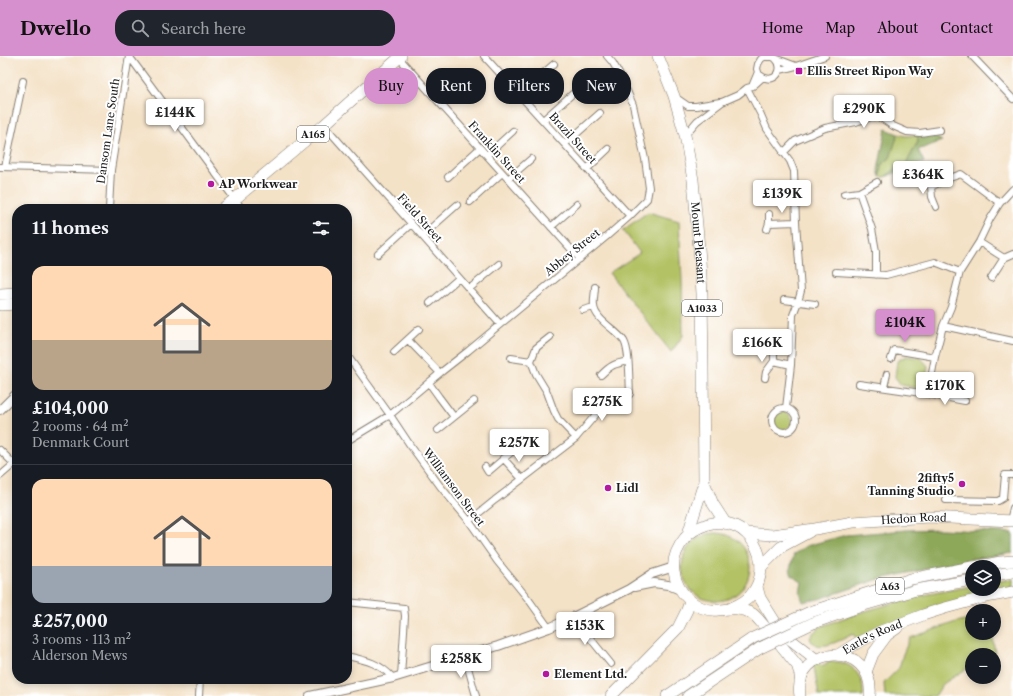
<!DOCTYPE html>
<html lang="en">
<head>
<meta charset="utf-8">
<style>
  :root { --surface:#171b24; --page:#20242c; --text:#f1f3f6; --muted:#9ea1a6; --line:#363941; --accent:#d690ce }
  body { margin:0; font-family:"Libre Caslon Text",serif; background:var(--page); color:var(--text); height:100vh; display:flex; flex-direction:column; font-size:15px; white-space:nowrap }
  * { box-sizing:border-box; margin:0 }
  p { font-size:13px; color:var(--muted) }
  .icon { flex:none; width:22px; height:22px; fill:none; stroke:currentColor; stroke-width:2; stroke-linecap:round; stroke-linejoin:round }
  .map { position:relative; flex:1; overflow:hidden }
  .sheet { position:absolute; left:12px; top:148px; width:340px; height:480px; display:flex; flex-direction:column; background:var(--surface); border-radius:16px; box-shadow:0 2px 6px #0003 }
  .sheet>* { flex:none }
  .guide { position:absolute; left:364px; top:12px; width:380px; height:36px; display:flex; gap:8px }
  .fabs { position:absolute; left:965px; top:504px; display:grid; gap:8px }
  .fabs a { display:grid; place-items:center; width:36px; height:36px; border-radius:50%; background:var(--surface); box-shadow:0 2px 6px #0003; font-size:20px }
  .price { position:absolute; translate:-50% -34px; padding:0 9px; border-radius:4px; background:#fff; color:#222; font-size:13px; line-height:26px; filter:drop-shadow(0 1px 2px #0008) }
  .price::after { content:''; position:absolute; left:50%; top:24px; width:12px; height:9px; margin-left:-6px; background:inherit; clip-path:polygon(0 0,100% 0,50% 100%) }
  .price.selected { background:var(--accent); color:#111 }
  ul { padding:0; list-style:none }
  li { display:grid; align-content:center; gap:8px; height:212px; padding:0 20px }
  li+li { border-top:1px solid var(--line) }
  li span { display:grid; place-items:center; height:124px; border-radius:12px; color:#555 }
  li>.icon { margin-inline-start:auto }
  span .icon { width:72px; height:72px; fill:#fffc; stroke-width:1 }
  li b { font-size:17px }
  h2 { display:flex; justify-content:space-between; align-items:center; height:48px; padding:0 20px; font-size:17px }
  .pill { padding:0 14px; border-radius:16px; background:var(--surface); box-shadow:0 2px 6px #0003; font-size:14px; line-height:36px }
  .pill.selected { background:var(--accent); color:#111 }
  header { display:flex; align-items:center; gap:24px; box-sizing:border-box; height:56px; padding:0 20px; background:var(--accent); color:#111 }
  header strong { font-size:19px }
  nav { display:flex; gap:22px; margin-inline-start:auto; font-size:14px }
  .search { width:280px; height:36px; background:var(--page); display:flex; align-items:center; gap:10px; box-sizing:border-box; padding:0 14px; border-radius:16px; color:var(--muted); font-size:15px }
  .map>svg:first-child { display:block }
</style>
</head>
<body>
<header>
<strong>Dwello</strong>
<div class="search"><svg class="icon" aria-label="search" viewBox="0 0 24 24"><circle cx="10" cy="10" r="6"/><path d="M15 15l6 6"/></svg>Search here</div>
<nav><a>Home</a><a>Map</a><a>About</a><a>Contact</a></nav>
</header>
<div class="map">
<svg width="1013" height="640" viewBox="0 0 1013 640">
  <rect width="100%" height="100%" fill="#fff"/>
  <filter id="ink" filterUnits="userSpaceOnUse"><feTurbulence type="fractalNoise" baseFrequency=".025" numOctaves="2"/><feDisplacementMap in="SourceGraphic" scale="8" xChannelSelector="R" yChannelSelector="G"/><feConvolveMatrix kernelMatrix="1 2 1 2 8 2 1 2 1" color-interpolation-filters="sRGB"/></filter>
  <filter id="wash" filterUnits="userSpaceOnUse"><feTurbulence type="fractalNoise" baseFrequency=".012" numOctaves="4" result="noise"/><feDisplacementMap in="SourceGraphic" scale="16" xChannelSelector="R" yChannelSelector="G"/><feGaussianBlur stdDeviation="0.9" result="paint"/><feColorMatrix in="noise" values="0 0 0 0 0 0 0 0 0 0 0 0 0 0 0 0 0 1.4 0 .05"/><feComposite in="paint" operator="in"/></filter>
  <g filter="url(#wash)">
    <rect width="100%" height="100%" fill="#f4e2c7"/>
    <path fill="#b3c265" stroke="#686f40" d="M898,78L906,80L917,79L918,85L906,108L898,111L885,121H880L881,109L890,102Z
      M648,156L679,165L682,224L683,280L671,296L609,217L640,197L623,174Z
      M906,300L921,302L928,310L925,327L918,332L901,329L895,321L897,305Z
      M774 365a9 9 0 1 1 18 0a9 9 0 1 1-18 0Z
      M682 511a34 34 0 1 1 68 0a34 34 0 1 1-68 0Z
      M1013,523V531L856,582L853,578C843,583 815,599 810,582L813,577L820,571L852,559L914,541L972,530V533H994V526Z
      M972,562V577H993V583L997,612H994V599H972V609L943,628L935,640H885L884,627L899,612L903,598L910,582L953,567Z
      M812,600L821,610C824,609 827,607 830,606C851,603 865,621 863,640H819Z"/>
    <path fill="#8ea85a" stroke="#55623b" d="M886,73L898,78L890,102L881,109L880,121L878,114Z
      M930,78L942,85L918,94L924,106L885,121L898,111L906,108L918,86L917,79Z
      M942,473L1013,477V497L972,503L876,524L819,543L803,546L800,537L802,526L792,520L790,513L794,498L806,490L846,479L906,474Z"/>
  </g>
  <g filter="url(#ink)">
    <g fill="none" stroke-linecap="round" stroke-linejoin="round">
      <defs>
        <path id="street" d="M129,0L242,153
          M484,0L630,160
          M972,0L1013,43
          M399,2L580,203
          M780,14L796,10L825,0
          M760,19C773,30 787,14 775,2
          M753,28L758,16L757,13L758,8L761,3L764,1H772L796,10
          M747,32L761,59L767,73L790,105L794,115L796,166L801,235L798,246L793,259L791,309L786,352
          M519,38L554,8
          M675,41L688,50H696L720,46
          M543,64L578,33
          M324,69L500,268
          M685,79L697,65L722,46L738,39L747,32L753,30L763,21
          M565,88L600,57
          M783,97L795,85L825,72L856,66L873,60L881,62L893,70L907,76L920,77L940,74
          M487,99L513,75
          M0,111L111,114
          M5,111L23,25
          M587,113L608,93
          M448,121L480,92
          M924,121L931,131L932,141L936,151
          M508,123L531,103
          M931,131L947,123L961,118L1000,147
          M859,136L872,173L876,195V219
          M844,138L859,136L877,126
          M470,146L502,117
          M109,153L111,114L129,0
          M769,167L796,166
          M551,171L577,148
          M767,173L769,167V158
          M422,180L457,149
          M979,186L1004,202L991,222
          M378,198L411,168
          M1004,202L1013,198
          M836,216L886,219L935,206L960,216
          M469,233L499,208
          M784,244L815,248
          M430,247L459,222
          M583,254L594,251
          M943,270L1013,285
          M550,281L536,292L531,305L536,318L547,336L554,355L558,363L576,382
          M408,284L440,317
          M394,296L419,273
          M347,299L390,359L410,389L440,430L469,465L497,505L529,544L549,572
          M511,302L531,305
          M891,303L894,294L935,301
          M774,305L791,309
          M601,319C611,309 614,308 628,305
          M765,322L766,316L774,305V294
          M429,327L439,341L454,361
          M859,328L928,338L935,301L943,270L951,251L960,216L979,186L990,163L1000,147L1013,133
          M884,331L887,318
          M928,338L965,345
          M772 364a12 12 0 1 1 24 0a12 12 0 1 1-24 0Z
          M438,374L474,345
          M347,385L390,359L440,317L468,295L606,181L630,160L647,143L649,132L645,103L633,49L622,23L613,7L607,0
          M0,394L14,408
          M503,402L522,423
          M485,411L488,416L515,393
          M0,420L14,408L17,407
          M946,444L998,445L1003,442L1005,419H1013
          M469,465L495,444L576,382L603,350L630,338C629,325 630,295 624,285C617,274 595,264 594,250C593,244 595,237 595,231
          M1010,465L1013,452
          M347,546L404,552L405,560L401,620
          M573,561L611,608
          M347,600C365,604 380,607 393,622
          M465,601L476,640
          M199,640L200,623"/>
        <path id="secondary" d="M0,354L17,337
          M634,531L654,527L668,529L680,534
          M310,640L393,622L498,590L549,572L573,561L629,533L652,518L674,511"/>
        <g id="highway">
          <path id="s1" d="M658,0L674,40L685,79L693,124L700,204L702,238L703,313L704,426L688,478"/>
          <path d="M222,153L235,143L324,69L401,0"/>
          <path d="M0,238L17,237"/>
          <path d="M0,249L17,248"/>
          <path d="M704,426L713,448L726,468"/>
          <path id="s2" d="M746,477L772,479L815,473L853,466L929,461L1013,465"/>
          <path d="M761,511L781,491L809,476"/>
          <path d="M974,511L1001,506L1013,505"/>
          <path d="M994,519L1013,516"/>
          <path d="M757,531L760,542L782,577L817,604"/>
          <path d="M731,552C738,549 746,546 751,539C777,507 748,457 708,468C699,471 691,475 685,482C677,492 672,504 674,516C677,537 696,556 718,554C726,554 734,551 742,554C746,555 750,556 753,558C758,562 762,568 766,572C775,582 783,591 791,602C793,604 795,607 797,609C799,614 800,619 801,624"/>
          <path d="M810,556L911,523L972,511"/>
          <path d="M813,567L864,549L916,534L972,524"/>
          <path id="s3" d="M838,599L857,587L881,575L923,559L945,552L986,541L1013,536"/>
          <path d="M866,616L873,598L887,579L897,572"/>
          <path d="M611,640L678,572L687,554L690,545"/>
          <path d="M667,640L753,582"/>
          <path d="M688,640L760,592"/>
          <path d="M800,640C792,588 875,583 870,640"/>
        </g>
      </defs>
      <use href="#street" stroke="#887f72" stroke-width="8"/>
      <use href="#secondary" stroke="#887f72" stroke-width="10"/>
      <use href="#highway" stroke="#887f72" stroke-width="12"/>
      <use href="#street" stroke="#fff" stroke-width="6"/>
      <use href="#secondary" stroke="#fff" stroke-width="8"/>
      <use href="#highway" stroke="#fff" stroke-width="11"/>
      <defs>
        <path id="highway-bridge" d="M753,582L810,556
          M760,592L813,567"/>
      </defs>
      <use href="#highway-bridge" stroke="#887f72" stroke-width="12" stroke-linecap="butt"/>
      <use href="#highway-bridge" stroke="#fff" stroke-width="11"/>
    </g>
  </g>
  <g fill="#b5179e" stroke="#fff" stroke-width="1.5">
    <rect x="795" y="11" width="8" height="8" rx="2"/>
    <circle cx="211" cy="128" r="4"/>
    <circle cx="962" cy="428" r="4"/>
    <circle cx="608" cy="432" r="4"/>
    <circle cx="546" cy="618" r="4"/>
  </g>
  <g text-anchor="middle" stroke-width="4" stroke-linejoin="round" paint-order="stroke">
    <g fill="#fff" stroke="#606060" stroke-width="1">
      <rect x="297" y="70" width="32" height="16" rx="3"/>
      <rect x="682" y="244" width="40" height="16" rx="3"/>
      <rect x="876" y="522" width="28" height="16" rx="3"/>
    </g>
    <g font-size="10" font-weight="bold" fill="#1c1c1c">
      <text x="313" y="82">A165</text>
      <text x="702" y="256">A1033</text>
      <text x="890" y="534">A63</text>
    </g>
    <g font-size="11" font-weight="bold" fill="#1c1c1c" stroke="#fff" text-anchor="start">
      <text x="807" y="19">Ellis Street Ripon Way</text>
      <text x="219" y="132">AP Workwear</text>
      <text x="954" y="426" text-anchor="end">2fifty5<tspan x="954" dy="13">Tanning Studio</tspan></text>
      <text x="616" y="436">Lidl</text>
      <text x="554" y="622">Element Ltd.</text>
    </g>
    <g font-size="11" fill="#1c1c1c" stroke="#fff">
      <text transform="translate(108 75) rotate(-82)" y="4">Dansom Lane South</text>
      <text transform="translate(573 82) rotate(48)" y="4">Brazil Street</text>
      <text transform="translate(497 96) rotate(48)" y="4">Franklin Street</text>
      <text transform="translate(420 162) rotate(48)" y="4">Field Street</text>
      <text dy="4" stroke="none"><textPath href="#s1" startOffset="192">Mount Pleasant</textPath></text>
      <text transform="translate(572 196) rotate(-39)" y="4">Abbey Street</text>
      <text transform="translate(454 431) rotate(53)" y="4">Williamson Street</text>
      <text dy="4" stroke="none"><textPath href="#s2" startOffset="169">Hedon Road</textPath></text>
      <text dy="4" stroke="none"><textPath href="#s3" startOffset="39">Earle's Road</textPath></text>
    </g>
  </g>
</svg>
<div class="fabs">
<a><svg class="icon" aria-label="layers" viewBox="0 0 24 24"><path d="M12 4l9 5-9 5-9-5zM3 14l9 5 9-5"/></svg></a>
<a>+</a>
<a>−</a>
</div>
<b class="price" style="left:864px;top:73px">£290K</b>
<b class="price" style="left:175px;top:77px">£144K</b>
<b class="price" style="left:923px;top:139px">£364K</b>
<b class="price" style="left:782px;top:158px">£139K</b>
<b class="price selected" style="left:905px;top:287px">£104K</b>
<b class="price" style="left:762px;top:307px">£166K</b>
<b class="price" style="left:945px;top:350px">£170K</b>
<b class="price" style="left:602px;top:366px">£275K</b>
<b class="price" style="left:519px;top:407px">£257K</b>
<b class="price" style="left:585px;top:590px">£153K</b>
<b class="price" style="left:461px;top:623px">£258K</b>
<div class="guide">
<a class="pill selected">Buy</a>
<a class="pill">Rent</a>
<a class="pill">Filters</a>
<a class="pill">New</a>
</div>
<section class="sheet">
<h2>11 homes<svg class="icon" aria-label="filters" viewBox="0 0 24 24"><path d="M4 7h16M4 17h16"/><circle cx="9" cy="7" r="2"/><circle cx="15" cy="17" r="2"/></svg></h2>
<ul>
<li><span style="background:linear-gradient(#ffd9b3 60%,#b9a48a 0)"><svg class="icon" aria-label="home" viewBox="0 0 24 24"><path d="M3 11l9-7 9 7M6 9v11h12V9"/></svg></span><div><b>£104,000</b><p>2 rooms · 64 m²</p><p>Denmark Court</p></div></li>
<li><span style="background:linear-gradient(#ffd9b3 70%,#9aa5b1 0)"><svg class="icon" aria-label="home" viewBox="0 0 24 24"><path d="M3 11l9-7 9 7M6 9v11h12V9"/></svg></span><div><b>£257,000</b><p>3 rooms · 113 m²</p><p>Alderson Mews</p></div></li>
</ul>
</section>
</div>
</body>
</html>
